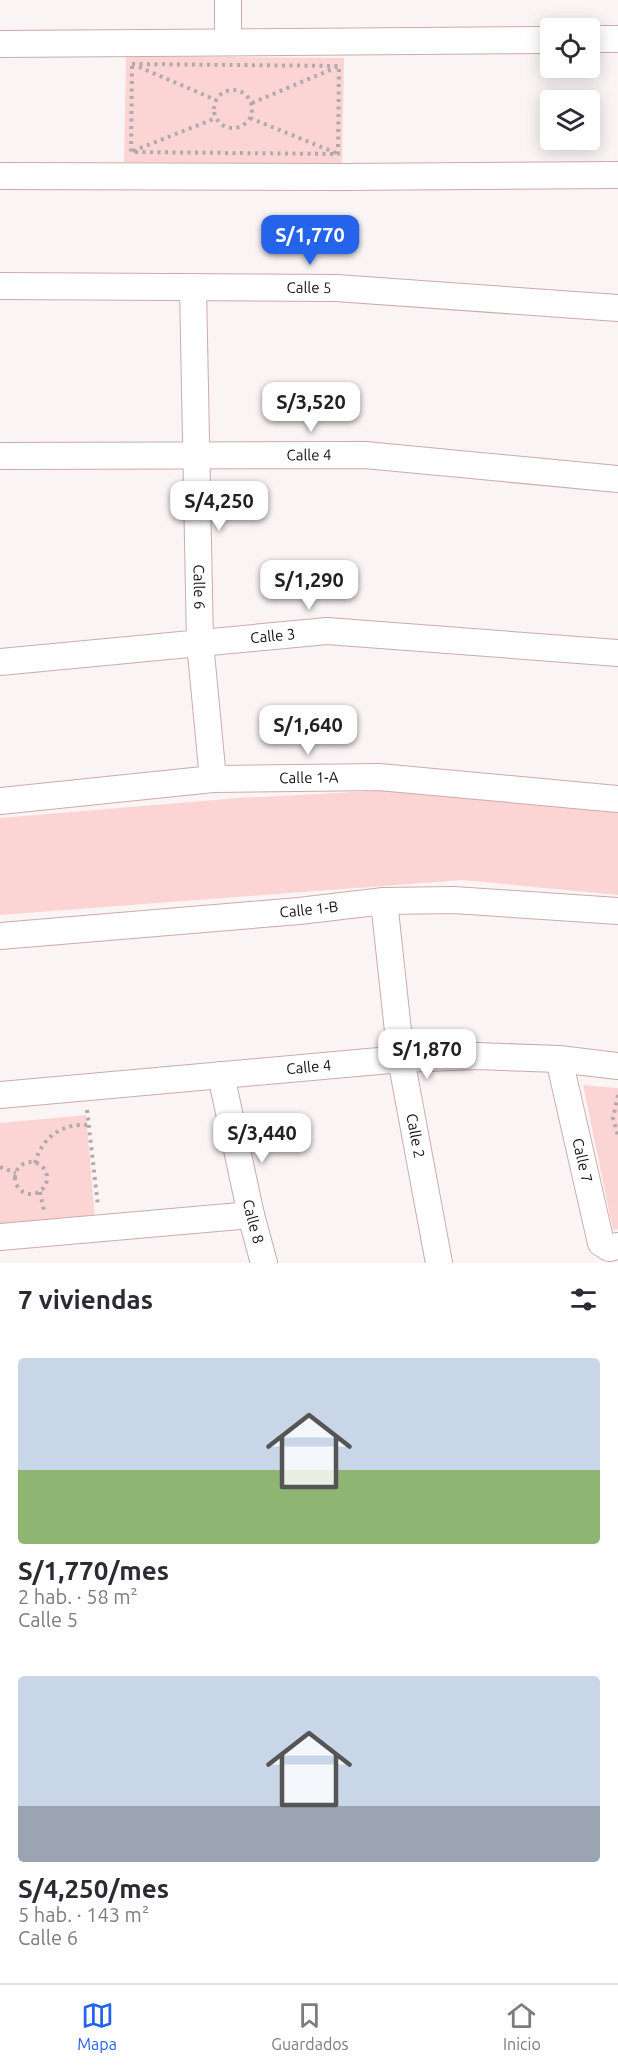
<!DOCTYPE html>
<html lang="es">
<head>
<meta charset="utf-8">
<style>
  :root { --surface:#fff; --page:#f2f2f3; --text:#2b2b33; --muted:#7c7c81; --line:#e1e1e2; --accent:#2563eb }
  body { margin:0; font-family:Ubuntu,sans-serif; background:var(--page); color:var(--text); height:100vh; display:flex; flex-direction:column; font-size:22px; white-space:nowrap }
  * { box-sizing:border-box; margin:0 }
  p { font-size:20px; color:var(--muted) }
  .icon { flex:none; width:33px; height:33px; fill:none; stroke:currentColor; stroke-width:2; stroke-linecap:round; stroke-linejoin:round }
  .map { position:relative; height:1263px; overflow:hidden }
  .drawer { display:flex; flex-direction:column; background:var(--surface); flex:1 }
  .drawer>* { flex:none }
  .buttons { position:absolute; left:540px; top:18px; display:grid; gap:12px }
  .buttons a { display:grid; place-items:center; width:60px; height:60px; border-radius:6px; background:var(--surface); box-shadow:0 3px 15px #0003; font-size:30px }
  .price { position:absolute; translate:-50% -51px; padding:0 14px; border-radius:12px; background:#fff; color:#222; font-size:20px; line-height:39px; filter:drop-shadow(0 2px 3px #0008) }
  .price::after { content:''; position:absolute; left:50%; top:36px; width:18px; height:14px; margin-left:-9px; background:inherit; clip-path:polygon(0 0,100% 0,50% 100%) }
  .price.active { background:var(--accent); color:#fff }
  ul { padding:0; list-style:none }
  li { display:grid; align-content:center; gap:12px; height:318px; padding:0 18px }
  li span { display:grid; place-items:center; height:186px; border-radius:6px; color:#555 }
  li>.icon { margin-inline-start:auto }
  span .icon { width:108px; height:108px; fill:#fffc; stroke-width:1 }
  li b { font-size:26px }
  h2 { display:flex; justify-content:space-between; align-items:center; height:72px; padding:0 18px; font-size:26px }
  .menu { display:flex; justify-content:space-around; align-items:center; height:84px; border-top:2px solid var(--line); background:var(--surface); font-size:16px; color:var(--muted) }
  .menu a { display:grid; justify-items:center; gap:3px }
  .menu .active { color:var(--accent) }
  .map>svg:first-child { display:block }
</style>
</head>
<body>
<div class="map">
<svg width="618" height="1263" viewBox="0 0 618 1263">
  <rect width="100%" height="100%" fill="#fbf4f4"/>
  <path fill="#fdd4d4" d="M126,56L344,58L342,164L124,162Z
    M394,790L618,806V895L462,880L0,915V818L238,798Z
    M583,1085L618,1088V1229L613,1230Z
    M86,1115L95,1218L0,1227V1123Z"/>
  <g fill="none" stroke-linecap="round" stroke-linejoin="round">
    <defs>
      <g id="minor">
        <path d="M228,0V42"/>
        <path d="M590,39H618"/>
        <path d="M0,44L550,40"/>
        <path d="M0,176L340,177L618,175"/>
        <path id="s1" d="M0,286L336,288L618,308"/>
        <path id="s2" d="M193,287L200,643L213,779"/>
        <path id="s3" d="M0,456L365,455L618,479"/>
        <path id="s4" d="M0,662L327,631L618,653"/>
        <path id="s5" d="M0,801L213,779L379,777L618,799"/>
        <path id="s6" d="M384,901L401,1059L439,1263"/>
        <path id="s7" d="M0,936L299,911L384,901L454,900L618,911"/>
        <path id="s8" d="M559,1059L601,1243L609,1248L618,1246"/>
        <path id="s9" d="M221,1075L251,1215L264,1263"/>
        <path id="s10" d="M0,1095L401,1059L477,1056L559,1059L618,1066"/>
        <path d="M0,1237L251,1215"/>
      </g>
    </defs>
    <use href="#minor" stroke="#cbabac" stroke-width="28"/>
    <path stroke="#b2a9aa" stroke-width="4" stroke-dasharray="3 4.5" stroke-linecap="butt" d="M132,64L339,66L338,154L131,152Z
      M139,67L216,100
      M214 109a19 19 0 1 1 38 0a19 19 0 1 1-38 0Z
      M252,103L337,67
      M250,118L336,153
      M133,151L216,118
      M618,1095L613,1118L618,1136
      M87,1110L98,1206
      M15 1178a16 16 0 1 1 32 0a16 16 0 1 1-32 0Z
      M35,1163C42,1137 62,1123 89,1125
      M0,1167L16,1173
      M40,1192L44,1211"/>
    <use href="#minor" stroke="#fff" stroke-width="26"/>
  </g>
  <g text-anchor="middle" stroke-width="6" stroke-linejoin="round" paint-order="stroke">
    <g font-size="15" fill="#180d0e" stroke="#fff">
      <text dy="5" stroke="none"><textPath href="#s1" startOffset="309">Calle 5</textPath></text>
      <text dy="5" stroke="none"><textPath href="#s3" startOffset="309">Calle 4</textPath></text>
      <text dy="5" stroke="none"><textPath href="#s2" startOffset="300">Calle 6</textPath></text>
      <text dy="5" stroke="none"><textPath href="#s4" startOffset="274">Calle 3</textPath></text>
      <text dy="5" stroke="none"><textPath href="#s5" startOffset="310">Calle 1-A</textPath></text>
      <text dy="5" stroke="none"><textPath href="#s7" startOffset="310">Calle 1-B</textPath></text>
      <text dy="5" stroke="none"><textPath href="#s10" startOffset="310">Calle 4</textPath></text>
      <text dy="5" stroke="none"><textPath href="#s6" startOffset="237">Calle 2</textPath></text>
      <text dy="5" stroke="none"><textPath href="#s8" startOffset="104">Calle 7</textPath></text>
      <text dy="5" stroke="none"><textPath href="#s9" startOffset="150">Calle 8</textPath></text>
    </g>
  </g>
</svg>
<div class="buttons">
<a><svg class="icon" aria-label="locate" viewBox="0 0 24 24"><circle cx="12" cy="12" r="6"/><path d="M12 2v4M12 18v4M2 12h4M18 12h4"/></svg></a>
<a><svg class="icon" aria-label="layers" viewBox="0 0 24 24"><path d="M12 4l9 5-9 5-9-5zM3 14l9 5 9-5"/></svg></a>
</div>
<b class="price active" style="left:310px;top:266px">S/1,770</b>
<b class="price" style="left:311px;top:433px">S/3,520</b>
<b class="price" style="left:219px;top:532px">S/4,250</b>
<b class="price" style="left:309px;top:611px">S/1,290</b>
<b class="price" style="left:308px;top:756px">S/1,640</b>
<b class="price" style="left:427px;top:1080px">S/1,870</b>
<b class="price" style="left:262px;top:1164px">S/3,440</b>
</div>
<section class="drawer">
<h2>7 viviendas<svg class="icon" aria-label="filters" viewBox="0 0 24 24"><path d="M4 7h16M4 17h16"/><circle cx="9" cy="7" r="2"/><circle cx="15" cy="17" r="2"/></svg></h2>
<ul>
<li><span style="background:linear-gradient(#c9d6e8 60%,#8fb573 0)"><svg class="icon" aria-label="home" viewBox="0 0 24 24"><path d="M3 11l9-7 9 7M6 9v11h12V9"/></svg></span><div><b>S/1,770/mes</b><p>2 hab. · 58 m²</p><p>Calle 5</p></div></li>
<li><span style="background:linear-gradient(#c9d6e8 70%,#9aa5b1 0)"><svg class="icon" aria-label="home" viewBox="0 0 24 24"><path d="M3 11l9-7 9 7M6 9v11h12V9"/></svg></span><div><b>S/4,250/mes</b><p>5 hab. · 143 m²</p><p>Calle 6</p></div></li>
</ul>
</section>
<nav class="menu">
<a class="active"><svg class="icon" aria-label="map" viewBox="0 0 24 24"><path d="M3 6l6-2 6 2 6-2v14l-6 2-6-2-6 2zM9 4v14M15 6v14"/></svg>Mapa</a>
<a><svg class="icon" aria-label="saved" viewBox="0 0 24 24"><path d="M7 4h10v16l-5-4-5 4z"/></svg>Guardados</a>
<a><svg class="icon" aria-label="home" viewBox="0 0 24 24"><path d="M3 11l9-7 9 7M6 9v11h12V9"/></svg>Inicio</a>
</nav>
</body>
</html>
